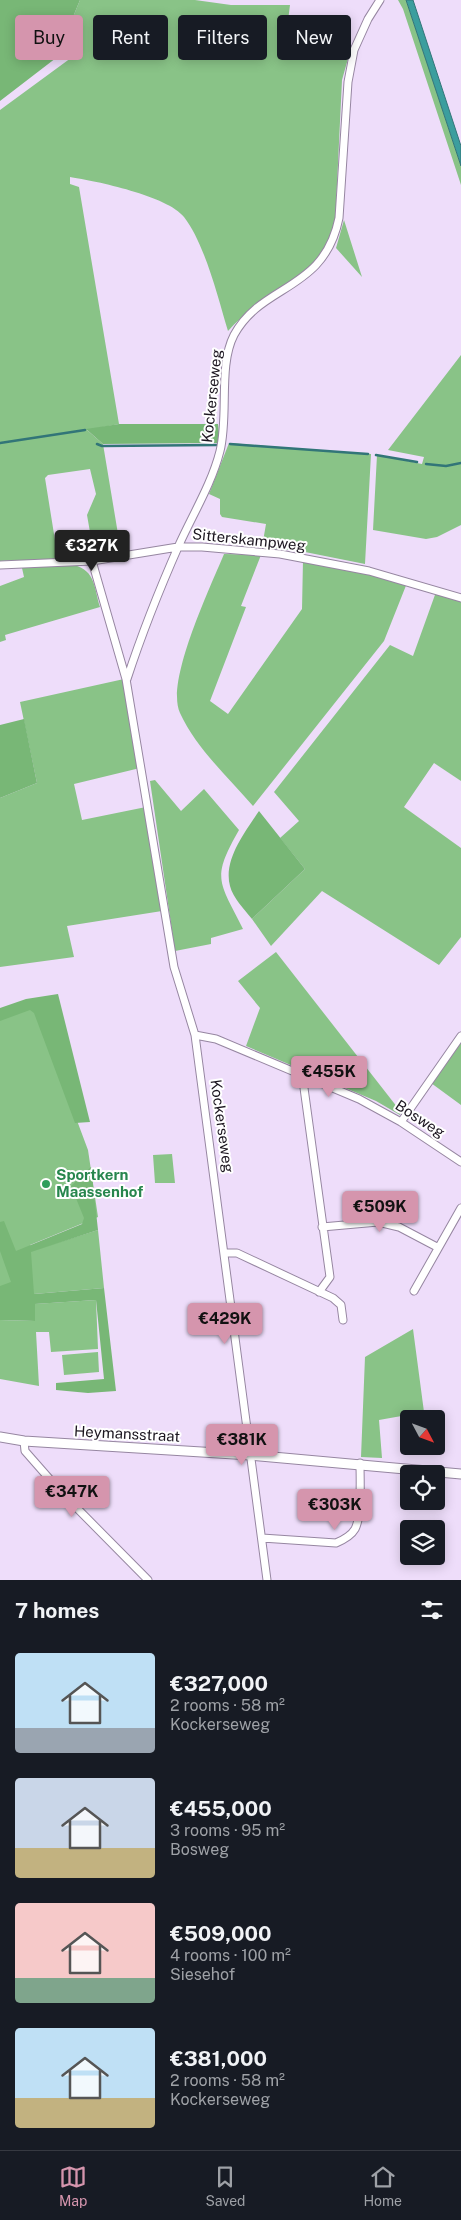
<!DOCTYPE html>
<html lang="en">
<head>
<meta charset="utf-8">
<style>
  :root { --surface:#171b24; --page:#242831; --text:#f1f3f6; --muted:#9ea1a6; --line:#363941; --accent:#d595ad }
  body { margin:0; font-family:"Public Sans",sans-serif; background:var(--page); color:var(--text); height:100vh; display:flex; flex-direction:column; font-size:19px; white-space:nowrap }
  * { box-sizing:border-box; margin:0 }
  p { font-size:16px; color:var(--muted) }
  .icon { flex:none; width:28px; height:28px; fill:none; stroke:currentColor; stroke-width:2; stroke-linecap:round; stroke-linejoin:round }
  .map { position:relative; height:1580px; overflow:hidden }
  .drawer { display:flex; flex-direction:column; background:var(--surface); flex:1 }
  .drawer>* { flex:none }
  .top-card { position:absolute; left:15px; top:15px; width:431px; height:45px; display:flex; gap:10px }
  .needle { width:32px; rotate:131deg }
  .controls { position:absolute; left:400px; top:1410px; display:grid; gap:10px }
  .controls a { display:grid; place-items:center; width:45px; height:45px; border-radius:5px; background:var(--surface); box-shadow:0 2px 12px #0003; font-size:25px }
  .price { position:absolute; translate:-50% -42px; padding:0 11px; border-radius:5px; background:var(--accent); color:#111; font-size:16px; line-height:32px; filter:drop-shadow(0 1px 2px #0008) }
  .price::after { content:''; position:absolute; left:50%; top:30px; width:15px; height:11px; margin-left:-8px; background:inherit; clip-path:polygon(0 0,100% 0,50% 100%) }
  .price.selected { background:#222; color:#fff }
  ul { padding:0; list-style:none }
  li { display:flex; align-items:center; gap:15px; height:125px; padding:0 15px }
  li span { display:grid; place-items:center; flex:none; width:140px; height:100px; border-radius:5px; color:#555 }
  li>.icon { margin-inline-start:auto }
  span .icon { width:60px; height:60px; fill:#fffc; stroke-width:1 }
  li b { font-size:21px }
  h2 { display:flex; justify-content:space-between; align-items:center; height:60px; padding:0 15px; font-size:21px }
  .chip { padding:0 18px; border-radius:5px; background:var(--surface); box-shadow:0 2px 12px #0003; font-size:18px; line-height:45px }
  .chip.selected { background:var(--accent); color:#111 }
  .menu { display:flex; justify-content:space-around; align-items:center; height:70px; border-top:1px solid var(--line); background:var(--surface); font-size:14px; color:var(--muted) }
  .menu a { display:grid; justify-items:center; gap:2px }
  .menu .selected { color:var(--accent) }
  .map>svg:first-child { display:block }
</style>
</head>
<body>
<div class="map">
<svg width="461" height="1580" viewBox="0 0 461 1580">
  <rect width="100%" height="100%" fill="#eeddfa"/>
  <path fill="#89c387" d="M80,0H195L231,5H290L286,36L351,48L342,80L335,226C332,233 330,242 326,248C307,281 254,300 228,331C218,298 205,244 184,217C168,196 96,181 70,177V184L79,187L119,424L87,430L103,444L121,552L94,555L87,515L96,494L90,469L48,475L45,478L58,559L0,561V110L75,55L79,39L71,37L73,17Z
    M398,0H406L461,166V185L403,9Z
    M344,220L362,277L336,248Z
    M461,355V525L437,537L426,539L373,530L377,455L422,464L424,457L388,450Z
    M229,443L371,454L365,564L300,551L262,547L266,524L222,517L220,514V499L209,494Z
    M224,554L261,555L241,606L246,607L210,701L228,714L302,609L303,560L407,583L384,641L253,806C228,777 196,748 180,713C165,682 211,586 224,554Z
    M74,565C96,571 94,588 100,607L5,635L6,640L0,642V586L24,577L22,568Z
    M436,592L461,600V781L434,763L404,807L461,848V937L439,965L322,891L271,946L252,919L305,869L280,838L299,821L274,792L390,645L413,656Z
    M124,679L140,768L74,784L82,820L146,807L162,911L67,926L74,957L0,967V798L37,783L20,702Z
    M155,780L181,811L204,789L239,830C211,879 219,881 243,929L211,938V944L175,951L150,781Z
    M276,952L401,1112L400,1115L376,1101L246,1046L260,1008L238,981Z
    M33,1003L88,1150L98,1217L30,1245L31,1251L98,1230L104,1288L34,1294L0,1306V1016Z
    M461,1040V1105L431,1083Z
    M172,1154L175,1183H155L153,1155Z
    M96,1300L98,1349L51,1352L49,1332H36L39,1386L0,1379V1320L35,1321L34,1304Z
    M413,1329L424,1412L379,1420L382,1458L361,1457L365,1357Z
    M98,1352L99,1372L64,1375L62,1355Z"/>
  <path fill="#78b776" d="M0,0H80L73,17L69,48L0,101Z
    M119,424H218L220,443L103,444L86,429Z
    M24,719L37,783L0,798V725Z
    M259,811L305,869L252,919C244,909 233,898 230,886C223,860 245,832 259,811Z
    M58,994L90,1122L75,1123L34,1013L30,1010L0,1021V1008L26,999Z
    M91,1167L98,1230L31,1252L34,1294L104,1288L116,1391L88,1393L56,1390V1383L104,1379L96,1300L35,1304V1321L0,1320V1286L11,1282L0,1251V1222L4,1221L16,1251L82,1224L84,1218L71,1186Z"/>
  <path fill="#3b9e9e" stroke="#327578" d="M406,0H413L461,146V166Z"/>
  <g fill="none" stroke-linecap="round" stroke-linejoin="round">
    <path stroke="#327578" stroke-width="2.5" d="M0,443L85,430
      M97,444L102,446L217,445
      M230,444L368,454
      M376,455L417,462
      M426,464L446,466L461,463"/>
    <defs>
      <path id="minor" d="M92,561L126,679L174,967L195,1035L267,1580
        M0,565L92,561L178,547H202L280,554L369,571L461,598
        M127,679C142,633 160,588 179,545C193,514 212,483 220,451C229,415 218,366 234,335C262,283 324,292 339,218L348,82L354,50L368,19L380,0
        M195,1035L216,1039L359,1099L401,1122L461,1162
        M307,1076L304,1088L330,1277L319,1292
        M401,1122L461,1036
        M322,1227L378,1222L399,1227L437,1247
        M224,1253H237L333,1298L341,1305L343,1320
        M414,1291L461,1208
        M24,1441L25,1451L61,1492L148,1580
        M262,1538L336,1543C343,1540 351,1536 355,1529C362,1516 360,1480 360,1463"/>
      <path id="tertiary" d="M0,1437L24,1441L250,1455L461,1474"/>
    </defs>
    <use href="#minor" stroke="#9686a1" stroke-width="9"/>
    <use href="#tertiary" stroke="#9686a1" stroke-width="11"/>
    <use href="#minor" stroke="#fff" stroke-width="7"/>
    <use href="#tertiary" stroke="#fff" stroke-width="9"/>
  </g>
  <circle fill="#2e9e5b" stroke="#fff" stroke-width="2" cx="46" cy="1184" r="5"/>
  <g text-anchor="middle" stroke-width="4" stroke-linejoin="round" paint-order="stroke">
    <g font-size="15" fill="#1c1620" stroke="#fff">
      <text transform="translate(212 396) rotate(-84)" y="5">Kockerseweg</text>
      <text transform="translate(249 540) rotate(6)" y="5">Sitterskampweg</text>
      <text transform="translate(420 1119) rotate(33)" y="5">Bosweg</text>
      <text transform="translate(222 1126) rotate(82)" y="5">Kockerseweg</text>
      <text transform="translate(127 1434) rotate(3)" y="5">Heymansstraat</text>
    </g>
    <g font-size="15" font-weight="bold" fill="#27864d" stroke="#fff" text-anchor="start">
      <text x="56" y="1180">Sportkern<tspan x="56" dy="17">Maassenhof</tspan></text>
    </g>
  </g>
</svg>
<div class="controls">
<a><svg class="needle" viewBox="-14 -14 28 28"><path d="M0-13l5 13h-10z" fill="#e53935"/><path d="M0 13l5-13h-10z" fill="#9ea1a6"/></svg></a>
<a><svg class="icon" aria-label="locate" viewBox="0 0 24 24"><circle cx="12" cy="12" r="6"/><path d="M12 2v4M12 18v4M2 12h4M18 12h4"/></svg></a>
<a><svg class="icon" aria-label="layers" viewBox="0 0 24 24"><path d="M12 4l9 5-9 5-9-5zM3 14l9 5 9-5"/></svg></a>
</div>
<b class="price selected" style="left:92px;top:572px">€327K</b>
<b class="price" style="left:329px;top:1098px">€455K</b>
<b class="price" style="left:380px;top:1233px">€509K</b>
<b class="price" style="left:225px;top:1345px">€429K</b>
<b class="price" style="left:242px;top:1466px">€381K</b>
<b class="price" style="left:72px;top:1518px">€347K</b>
<b class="price" style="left:335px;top:1531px">€303K</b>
<div class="top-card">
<a class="chip selected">Buy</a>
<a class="chip">Rent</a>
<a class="chip">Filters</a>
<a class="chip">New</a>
</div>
</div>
<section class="drawer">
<h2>7 homes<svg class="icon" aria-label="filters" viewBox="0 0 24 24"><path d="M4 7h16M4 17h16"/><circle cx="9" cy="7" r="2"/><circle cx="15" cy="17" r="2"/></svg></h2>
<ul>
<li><span style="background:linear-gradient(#bfe0f5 75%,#9aa5b1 0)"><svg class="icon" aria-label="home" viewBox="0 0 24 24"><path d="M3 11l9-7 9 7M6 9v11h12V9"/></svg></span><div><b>€327,000</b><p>2 rooms · 58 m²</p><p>Kockerseweg</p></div></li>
<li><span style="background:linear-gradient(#c9d6e8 70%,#c2b280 0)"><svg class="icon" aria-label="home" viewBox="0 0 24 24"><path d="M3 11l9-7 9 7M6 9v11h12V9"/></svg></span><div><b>€455,000</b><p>3 rooms · 95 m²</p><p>Bosweg</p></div></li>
<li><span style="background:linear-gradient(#f6c9c9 75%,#7fa58c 0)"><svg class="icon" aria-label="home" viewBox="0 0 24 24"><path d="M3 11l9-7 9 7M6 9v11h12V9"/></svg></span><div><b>€509,000</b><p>4 rooms · 100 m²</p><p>Siesehof</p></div></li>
<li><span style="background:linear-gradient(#bfe0f5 70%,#c2b280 0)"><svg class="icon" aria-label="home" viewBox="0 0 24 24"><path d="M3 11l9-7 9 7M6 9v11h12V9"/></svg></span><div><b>€381,000</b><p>2 rooms · 58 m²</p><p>Kockerseweg</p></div></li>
</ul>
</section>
<nav class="menu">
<a class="selected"><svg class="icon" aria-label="map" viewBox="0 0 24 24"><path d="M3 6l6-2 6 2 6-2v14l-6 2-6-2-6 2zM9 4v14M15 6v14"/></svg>Map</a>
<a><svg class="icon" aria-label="saved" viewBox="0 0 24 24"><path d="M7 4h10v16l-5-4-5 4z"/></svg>Saved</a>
<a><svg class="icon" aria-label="home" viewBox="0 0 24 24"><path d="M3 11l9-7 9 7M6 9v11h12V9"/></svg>Home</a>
</nav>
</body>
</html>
